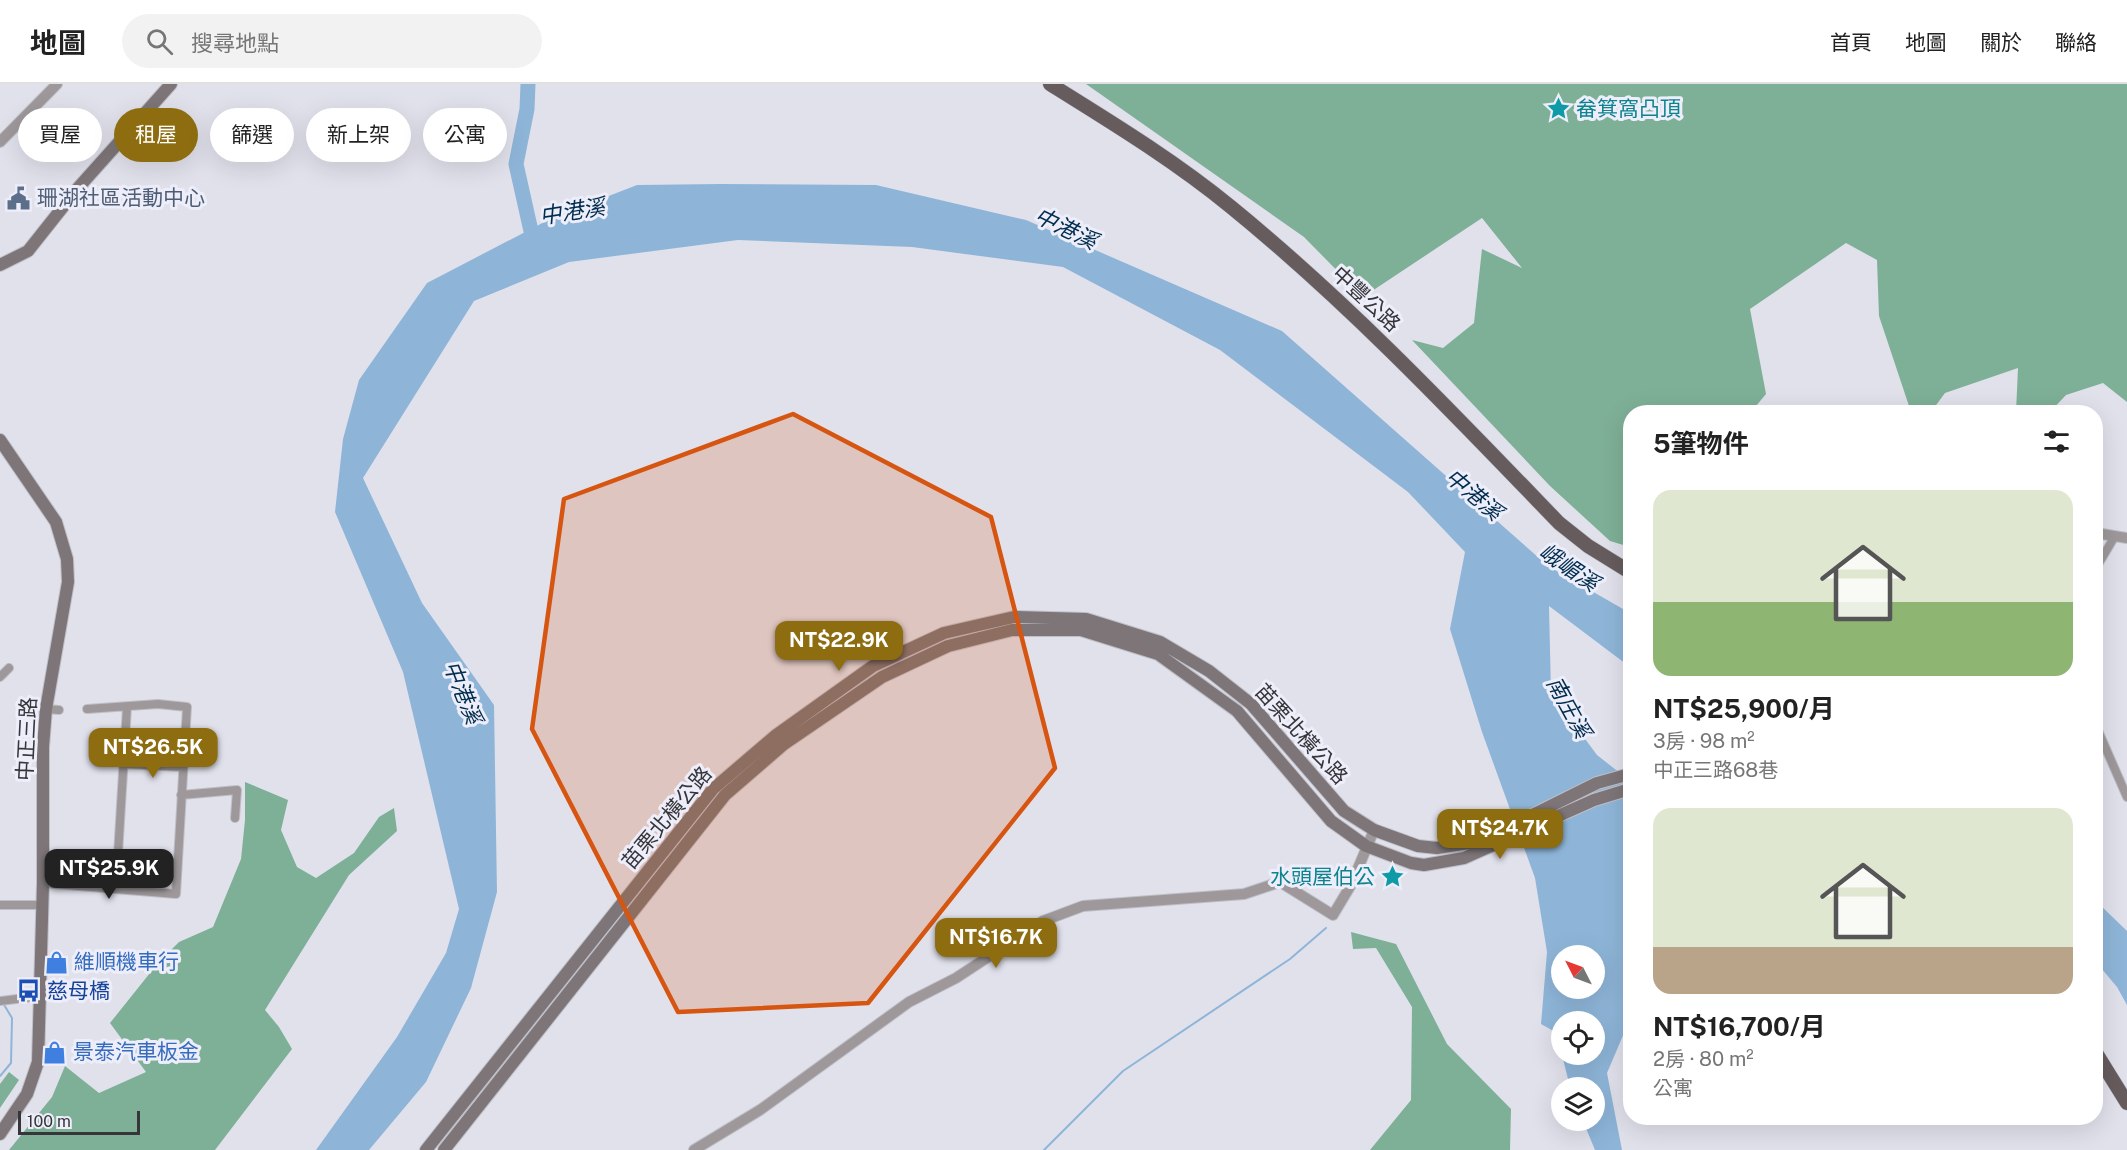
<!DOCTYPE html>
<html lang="zh-TW">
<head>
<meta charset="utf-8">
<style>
  :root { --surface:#fff; --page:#f2f2f2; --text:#222; --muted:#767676; --line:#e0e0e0; --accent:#8d6d10 }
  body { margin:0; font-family:"Public Sans","Noto Sans TC",sans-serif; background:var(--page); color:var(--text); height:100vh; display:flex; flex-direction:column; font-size:22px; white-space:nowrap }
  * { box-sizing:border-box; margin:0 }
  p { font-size:20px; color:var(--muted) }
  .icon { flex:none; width:33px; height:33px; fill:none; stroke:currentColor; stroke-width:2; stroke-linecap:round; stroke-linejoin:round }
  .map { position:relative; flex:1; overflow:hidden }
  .side { position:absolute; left:1623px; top:321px; width:480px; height:720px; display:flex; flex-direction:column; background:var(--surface); border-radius:24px; box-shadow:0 6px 24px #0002 }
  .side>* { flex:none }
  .guide { position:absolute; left:18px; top:24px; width:570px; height:54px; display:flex; gap:12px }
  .needle { width:39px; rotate:312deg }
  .controls { position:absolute; left:1551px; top:861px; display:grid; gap:12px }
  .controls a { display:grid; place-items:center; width:54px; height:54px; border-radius:50%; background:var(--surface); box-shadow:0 6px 24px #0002; font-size:30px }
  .scale { position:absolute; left:18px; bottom:15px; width:122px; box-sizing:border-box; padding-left:6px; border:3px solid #35353a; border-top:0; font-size:16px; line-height:21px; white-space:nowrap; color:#35353a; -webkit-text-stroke:4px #eeeefa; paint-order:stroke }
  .price { position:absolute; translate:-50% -51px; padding:0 14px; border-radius:12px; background:var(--accent); color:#fff; font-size:20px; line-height:39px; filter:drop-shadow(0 2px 3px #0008) }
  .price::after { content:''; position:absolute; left:50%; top:36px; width:18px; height:14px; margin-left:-9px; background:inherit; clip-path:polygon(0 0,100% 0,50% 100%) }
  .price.current { background:#222; color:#fff }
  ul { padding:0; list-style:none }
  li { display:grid; align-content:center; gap:12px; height:318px; padding:0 30px }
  li span { display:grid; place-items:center; height:186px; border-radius:18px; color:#555 }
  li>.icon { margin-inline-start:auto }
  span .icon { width:108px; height:108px; fill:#fffc; stroke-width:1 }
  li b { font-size:26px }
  h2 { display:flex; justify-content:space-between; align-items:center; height:72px; padding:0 30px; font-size:26px }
  .chip { padding:0 21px; border-radius:27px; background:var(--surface); box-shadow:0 6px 24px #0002; font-size:21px; line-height:54px }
  .chip.current { background:var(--accent); color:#fff }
  header { display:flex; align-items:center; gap:36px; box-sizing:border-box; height:84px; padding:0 30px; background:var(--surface); border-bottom:2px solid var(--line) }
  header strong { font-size:28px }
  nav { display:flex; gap:33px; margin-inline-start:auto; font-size:21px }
  .search { width:420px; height:54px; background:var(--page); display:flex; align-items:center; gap:15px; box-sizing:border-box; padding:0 21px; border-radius:33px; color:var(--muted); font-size:22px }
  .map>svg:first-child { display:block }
</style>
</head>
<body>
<header>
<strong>地圖</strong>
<div class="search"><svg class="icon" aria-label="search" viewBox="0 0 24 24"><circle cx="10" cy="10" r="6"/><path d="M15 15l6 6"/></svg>搜尋地點</div>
<nav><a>首頁</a><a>地圖</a><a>關於</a><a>聯絡</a></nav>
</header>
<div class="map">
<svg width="2127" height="1066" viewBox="0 0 2127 1066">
  <rect width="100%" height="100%" fill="#e1e1ec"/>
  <path fill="#7eb097" d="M1086,0H2127V318L2103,299L2066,311L2050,328H2016L2018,284L1945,309L1931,328H1911L1879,232L1877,176L1846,159L1750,225L1766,310L1751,328H1630V463L1610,457L1550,402L1412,256L1443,264L1474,239L1482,165L1522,184L1482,134L1363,213L1304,153Z
    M245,698L288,716L281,746L297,783L316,794L354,769L379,733L394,724L397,747L349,791L265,926L279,943L292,965L215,1066H9L52,1013L65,982L99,1009L146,988L110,939L158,879L179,858L213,843L241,775L245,736Z
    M1351,848L1396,860L1447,960L1511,1025L1510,1066H1370L1411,1016L1412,923L1376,864L1353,865Z
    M9,988L19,996L0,1024V1000Z"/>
  <path fill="#8eb5d8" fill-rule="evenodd" d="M720,100L876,101L1026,136L1282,247L1548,482L1630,529V583L1549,522L1551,609L1597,671L1630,697V935L1607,989L1622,1066H1595L1583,1037L1594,1036V1004L1570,1003L1562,971L1594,970V938H1562L1561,967L1557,949L1541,940L1547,868L1535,794L1482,648L1450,545L1465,468L1408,408L1220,266L1063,183L912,163L738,156L569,178L474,217L363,394L422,519L494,621L497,808L471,904L426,998L369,1066H316L397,953L446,869L459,825L403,588L335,428L343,355L359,296L427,199L552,134L637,101ZM1562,872H1594V904H1562Z
    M2096,817L2127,847V921L2117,903L2096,878Z"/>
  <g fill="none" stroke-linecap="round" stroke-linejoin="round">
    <path stroke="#8eb5d8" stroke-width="2" d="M0,992L11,979L12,934L3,919
      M1044,1066L1123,987L1290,875L1326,844"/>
    <path stroke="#8eb5d8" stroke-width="15" d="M528,0L527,25L516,80L533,156"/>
    <defs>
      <path id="minor" d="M2096,484L2115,452
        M0,593L9,584
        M46,625L59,626
        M2096,642L2127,713
        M124,680L183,683
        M181,711L237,706L235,734
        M43,799L176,810L187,623L158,620L87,625
        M116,803L127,623
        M0,821H42
        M0,917L41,912"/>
      <path id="tertiary" d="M0,58L57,0
        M2096,449L2127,454
        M694,1066L760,1026L909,918L956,894L1043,837L1083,822L1244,810L1280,798L1333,831L1351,801L1374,746"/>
      <path id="secondary" d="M0,181L28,167L78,104L171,0
        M0,356L56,438L67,475L68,498L46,625L43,663V799L38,978L27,1010L0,1050
        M426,1066L713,705L775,652L873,582L944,549L1014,533L1086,535L1160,558L1209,587L1251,620L1344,727L1374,746L1418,762L1437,764L1469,759L1506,744L1597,699L1630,690
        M444,1066L725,711L784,660L882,593L948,562L1012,546H1081L1158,570L1237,627L1331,737L1366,762L1411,779L1424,781L1464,774L1594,716L1630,705"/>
      <path id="primary" d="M1050,0C1111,38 1175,77 1231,123C1349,219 1454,330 1559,439L1588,462L1630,488
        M2096,969L2127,1019"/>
    </defs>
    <use href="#minor" stroke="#bfbfc8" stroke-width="10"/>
    <use href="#tertiary" stroke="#bfbfc8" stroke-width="12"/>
    <use href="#secondary" stroke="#bfbfc8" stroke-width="14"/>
    <use href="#primary" stroke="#bfbfc8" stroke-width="15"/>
    <use href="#minor" stroke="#9e989a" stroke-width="8"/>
    <use href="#tertiary" stroke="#9e989a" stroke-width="10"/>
    <use href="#secondary" stroke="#7d7577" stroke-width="12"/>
    <use href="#primary" stroke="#665c5e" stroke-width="14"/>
  </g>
  <path fill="#d65511" fill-opacity="0.2" stroke="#d65511" stroke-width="4.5" stroke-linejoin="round" d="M793,330L991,433L1055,684L868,919L678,928L532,645L564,415Z"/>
  <defs>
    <symbol id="sight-bare" viewBox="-9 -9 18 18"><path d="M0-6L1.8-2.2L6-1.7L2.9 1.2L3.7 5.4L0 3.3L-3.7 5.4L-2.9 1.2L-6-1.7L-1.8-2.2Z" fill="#0f9aa8" stroke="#eeeefa" stroke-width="2.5" paint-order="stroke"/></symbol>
    <symbol id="civic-bare" viewBox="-9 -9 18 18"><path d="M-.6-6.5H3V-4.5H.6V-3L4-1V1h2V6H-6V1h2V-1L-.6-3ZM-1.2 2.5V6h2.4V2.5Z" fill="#5c6f8a" stroke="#eeeefa" stroke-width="2.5" paint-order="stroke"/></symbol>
    <symbol id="shop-bare" viewBox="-9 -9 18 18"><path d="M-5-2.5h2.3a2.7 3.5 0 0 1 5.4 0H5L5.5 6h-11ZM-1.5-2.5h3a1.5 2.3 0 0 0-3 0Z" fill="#3f7fe0" stroke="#eeeefa" stroke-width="2.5" paint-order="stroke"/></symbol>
    <symbol id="bus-bare" viewBox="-9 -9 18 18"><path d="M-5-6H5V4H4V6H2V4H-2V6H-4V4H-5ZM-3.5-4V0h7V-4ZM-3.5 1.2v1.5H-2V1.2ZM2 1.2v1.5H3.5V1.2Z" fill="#1a4fb4" stroke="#eeeefa" stroke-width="2.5" paint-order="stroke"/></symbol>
  </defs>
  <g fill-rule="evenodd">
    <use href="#sight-bare" x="1542" y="8" width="33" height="33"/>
    <use href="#civic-bare" x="2" y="98" width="33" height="33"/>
    <use href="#sight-bare" x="1376" y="776" width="33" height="33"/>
    <use href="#shop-bare" x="40" y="862" width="33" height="33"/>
    <use href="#bus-bare" x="12" y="890" width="33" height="33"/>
    <use href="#shop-bare" x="38" y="952" width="33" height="33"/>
  </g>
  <g text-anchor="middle" stroke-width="6" stroke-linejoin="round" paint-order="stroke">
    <g font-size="21" fill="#0d838f" stroke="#eeeefa" text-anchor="start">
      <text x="1576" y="32">畚箕窩凸頂</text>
      <text x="1375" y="800" text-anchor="end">水頭屋伯公</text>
    </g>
    <g font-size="21" fill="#4e5e75" stroke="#eeeefa" text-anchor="start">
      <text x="37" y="121">珊湖社區活動中心</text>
    </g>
    <g font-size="21" fill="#35353a" stroke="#eeeefa">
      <text transform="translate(1366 215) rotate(43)" y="7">中豐公路</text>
      <text transform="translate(1301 650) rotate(48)" y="7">苗栗北橫公路</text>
      <text transform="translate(27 655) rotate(-87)" y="7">中正三路</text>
      <text transform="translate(667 734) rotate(-50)" y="7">苗栗北橫公路</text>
    </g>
    <g font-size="21" fill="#366cbe" stroke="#eeeefa" text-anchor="start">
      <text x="74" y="885">維順機車行</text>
      <text x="73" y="975">景泰汽車板金</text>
    </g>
    <g font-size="21" fill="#164399" stroke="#eeeefa" text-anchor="start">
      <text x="47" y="914">慈母橋</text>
    </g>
    <g font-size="22" font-style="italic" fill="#002d4e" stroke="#eeeefa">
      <text transform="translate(572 127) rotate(-9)" y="8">中港溪</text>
      <text transform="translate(1066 144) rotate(26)" y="8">中港溪</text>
      <text transform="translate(1474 410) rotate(40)" y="8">中港溪</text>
      <text transform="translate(1569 483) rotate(34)" y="8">峨嵋溪</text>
      <text transform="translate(463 608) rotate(68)" y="8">中港溪</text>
      <text transform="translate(1569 623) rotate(61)" y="8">南庄溪</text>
    </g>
  </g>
</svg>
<div class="controls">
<a><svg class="needle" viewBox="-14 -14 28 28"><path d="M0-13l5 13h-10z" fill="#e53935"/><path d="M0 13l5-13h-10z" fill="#767676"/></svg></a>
<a><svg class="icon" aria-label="locate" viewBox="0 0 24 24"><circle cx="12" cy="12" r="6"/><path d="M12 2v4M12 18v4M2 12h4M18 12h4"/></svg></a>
<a><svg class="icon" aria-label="layers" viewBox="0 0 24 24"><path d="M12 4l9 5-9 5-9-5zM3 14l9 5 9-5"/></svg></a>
</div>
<div class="scale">100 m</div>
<b class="price" style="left:839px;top:588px">NT$22.9K</b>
<b class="price" style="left:153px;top:695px">NT$26.5K</b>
<b class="price" style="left:1500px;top:776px">NT$24.7K</b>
<b class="price current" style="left:109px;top:816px">NT$25.9K</b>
<b class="price" style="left:996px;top:885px">NT$16.7K</b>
<div class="guide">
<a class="chip">買屋</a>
<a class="chip current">租屋</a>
<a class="chip">篩選</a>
<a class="chip">新上架</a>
<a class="chip">公寓</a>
</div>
<section class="side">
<h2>5筆物件<svg class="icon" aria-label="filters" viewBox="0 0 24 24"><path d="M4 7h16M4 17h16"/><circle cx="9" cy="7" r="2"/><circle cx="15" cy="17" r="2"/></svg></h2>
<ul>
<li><span style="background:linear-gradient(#dfe7d0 60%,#8fb573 0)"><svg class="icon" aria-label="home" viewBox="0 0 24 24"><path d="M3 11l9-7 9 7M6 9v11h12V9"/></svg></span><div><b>NT$25,900/月</b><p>3房 · 98 m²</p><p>中正三路68巷</p></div></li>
<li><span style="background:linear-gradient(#dfe7d0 75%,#b9a48a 0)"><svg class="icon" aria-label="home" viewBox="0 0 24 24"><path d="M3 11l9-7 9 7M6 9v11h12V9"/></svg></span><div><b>NT$16,700/月</b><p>2房 · 80 m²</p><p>公寓</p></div></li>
</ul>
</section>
</div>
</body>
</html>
